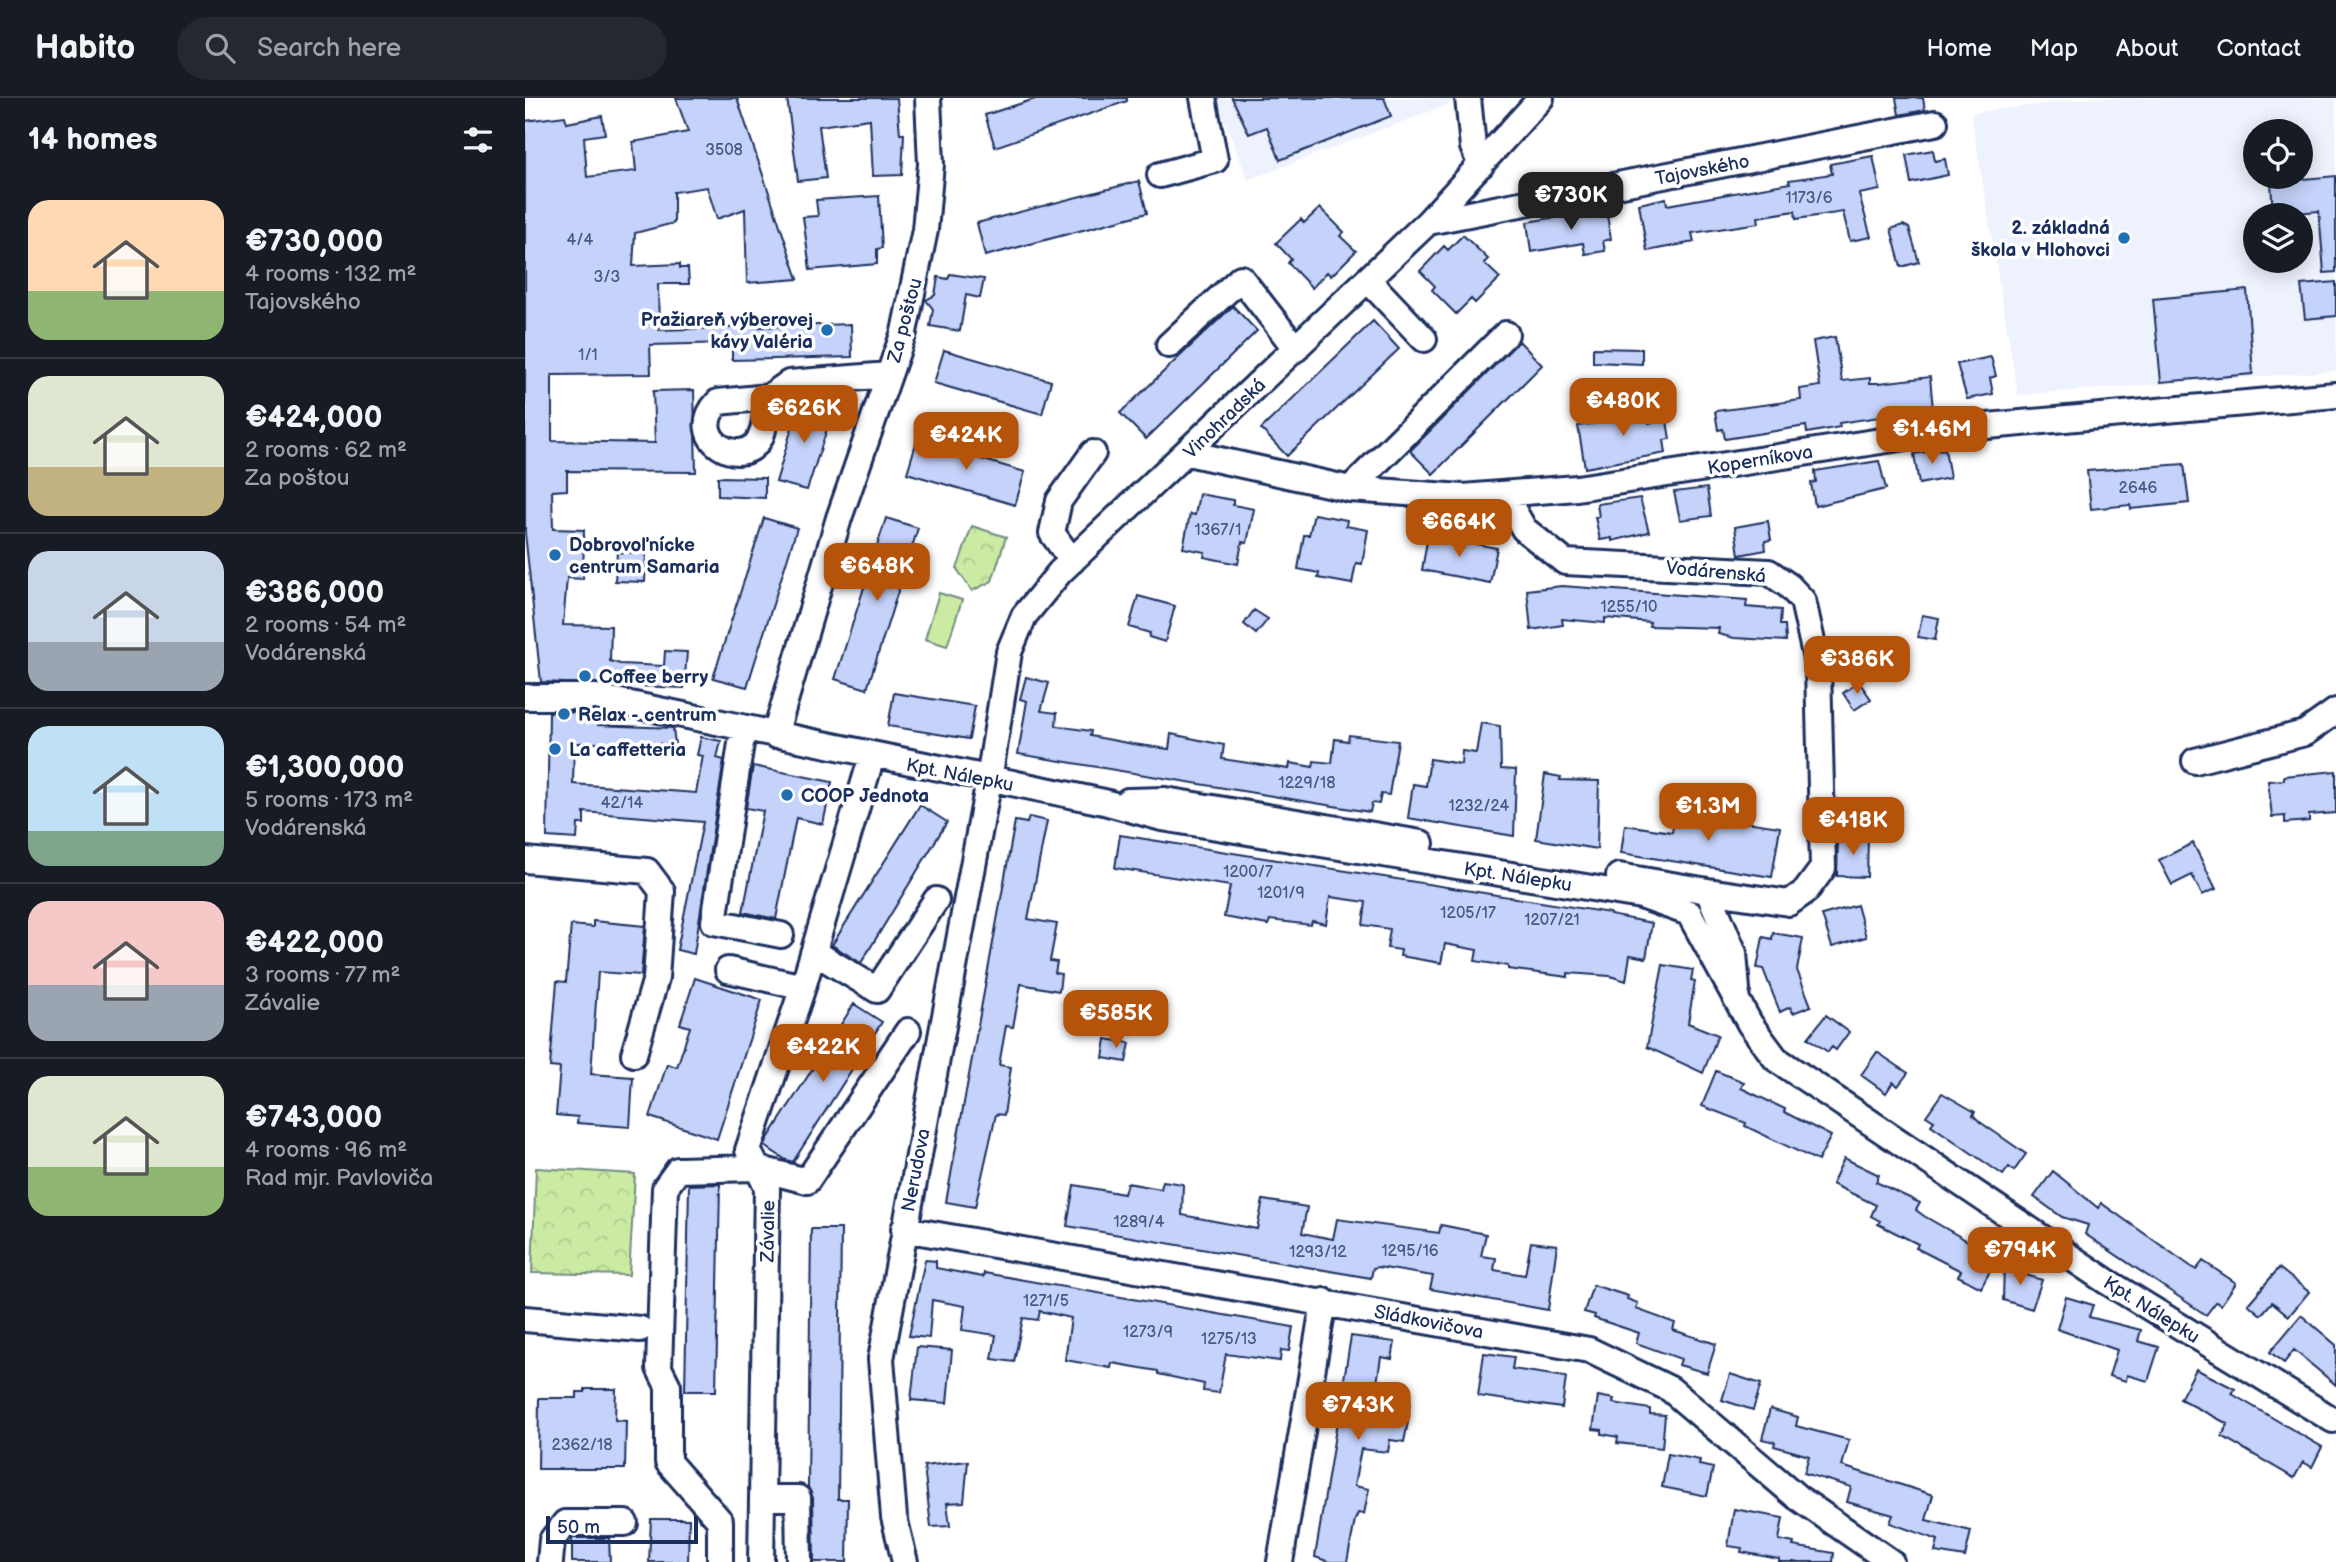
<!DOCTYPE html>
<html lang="en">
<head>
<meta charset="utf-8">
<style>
  :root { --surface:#171b24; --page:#242831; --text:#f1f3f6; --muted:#9ea1a6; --line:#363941; --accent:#b45309 }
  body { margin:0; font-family:"Balsamiq Sans",sans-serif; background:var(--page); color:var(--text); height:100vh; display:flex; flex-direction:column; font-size:26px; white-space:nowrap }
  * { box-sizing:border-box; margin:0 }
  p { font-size:23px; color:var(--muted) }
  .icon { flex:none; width:38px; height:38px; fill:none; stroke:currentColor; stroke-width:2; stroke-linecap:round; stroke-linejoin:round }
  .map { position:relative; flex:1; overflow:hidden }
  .panel { display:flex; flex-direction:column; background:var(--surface); width:525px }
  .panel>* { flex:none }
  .fabs { position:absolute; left:1718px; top:21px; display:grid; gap:14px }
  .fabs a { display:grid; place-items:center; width:70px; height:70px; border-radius:50%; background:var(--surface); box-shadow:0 4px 18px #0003; font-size:35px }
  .scale { position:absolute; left:21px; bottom:18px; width:152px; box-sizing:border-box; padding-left:7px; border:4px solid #1b2f5e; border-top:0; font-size:19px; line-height:24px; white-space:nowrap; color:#1b2f5e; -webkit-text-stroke:5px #fff; paint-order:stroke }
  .price { position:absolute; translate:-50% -60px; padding:0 16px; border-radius:14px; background:var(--accent); color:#fff; font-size:23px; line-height:46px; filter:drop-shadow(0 2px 4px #0008) }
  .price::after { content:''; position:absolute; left:50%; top:42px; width:21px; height:16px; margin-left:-10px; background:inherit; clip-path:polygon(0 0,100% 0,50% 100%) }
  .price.on { background:#222; color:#fff }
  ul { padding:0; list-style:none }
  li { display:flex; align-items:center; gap:21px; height:175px; padding:0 28px }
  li+li { border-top:2px solid var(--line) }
  li span { display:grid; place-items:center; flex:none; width:196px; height:140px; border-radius:21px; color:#555 }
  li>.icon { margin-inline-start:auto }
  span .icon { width:84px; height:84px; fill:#fffc; stroke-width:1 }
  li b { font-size:30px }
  h2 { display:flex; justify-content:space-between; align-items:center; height:84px; padding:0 28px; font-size:30px }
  header { display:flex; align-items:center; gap:42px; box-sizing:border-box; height:98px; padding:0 35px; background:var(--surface); border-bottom:2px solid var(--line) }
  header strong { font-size:33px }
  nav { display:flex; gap:38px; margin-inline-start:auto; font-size:24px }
  .search { width:490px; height:63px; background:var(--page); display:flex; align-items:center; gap:18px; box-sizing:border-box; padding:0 24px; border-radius:38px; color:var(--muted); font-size:26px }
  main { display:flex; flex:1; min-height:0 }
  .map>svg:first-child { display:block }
</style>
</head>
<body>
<header>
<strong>Habito</strong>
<div class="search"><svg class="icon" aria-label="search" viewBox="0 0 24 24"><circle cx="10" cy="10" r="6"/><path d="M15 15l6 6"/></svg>Search here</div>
<nav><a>Home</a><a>Map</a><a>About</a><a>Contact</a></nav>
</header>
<main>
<section class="panel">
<h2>14 homes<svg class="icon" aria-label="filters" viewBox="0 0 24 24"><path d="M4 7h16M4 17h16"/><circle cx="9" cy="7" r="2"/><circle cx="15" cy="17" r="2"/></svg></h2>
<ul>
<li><span style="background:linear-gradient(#ffd9b3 65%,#8fb573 0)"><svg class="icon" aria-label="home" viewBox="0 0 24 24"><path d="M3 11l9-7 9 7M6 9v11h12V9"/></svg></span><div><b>€730,000</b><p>4 rooms · 132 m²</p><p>Tajovského</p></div></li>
<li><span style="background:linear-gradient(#dfe7d0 65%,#c2b280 0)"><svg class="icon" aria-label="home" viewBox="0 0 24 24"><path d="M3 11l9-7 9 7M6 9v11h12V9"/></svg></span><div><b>€424,000</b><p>2 rooms · 62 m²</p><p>Za poštou</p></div></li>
<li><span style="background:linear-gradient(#c9d6e8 65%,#9aa5b1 0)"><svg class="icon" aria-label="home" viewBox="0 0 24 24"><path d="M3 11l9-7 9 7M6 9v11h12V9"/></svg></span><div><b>€386,000</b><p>2 rooms · 54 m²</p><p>Vodárenská</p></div></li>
<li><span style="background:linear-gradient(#bfe0f5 75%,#7fa58c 0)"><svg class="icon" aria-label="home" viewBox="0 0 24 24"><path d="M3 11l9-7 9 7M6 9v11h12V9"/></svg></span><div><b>€1,300,000</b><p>5 rooms · 173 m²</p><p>Vodárenská</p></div></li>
<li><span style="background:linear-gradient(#f6c9c9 60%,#9aa5b1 0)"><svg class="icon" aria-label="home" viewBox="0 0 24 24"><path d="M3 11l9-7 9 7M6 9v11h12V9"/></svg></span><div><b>€422,000</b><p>3 rooms · 77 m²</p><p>Závalie</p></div></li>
<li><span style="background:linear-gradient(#dfe7d0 65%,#8fb573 0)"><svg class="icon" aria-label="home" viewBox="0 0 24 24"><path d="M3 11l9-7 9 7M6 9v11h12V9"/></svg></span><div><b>€743,000</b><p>4 rooms · 96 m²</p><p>Rad mjr. Pavloviča</p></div></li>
</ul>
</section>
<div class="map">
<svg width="1811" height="1464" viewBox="0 0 1811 1464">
  <defs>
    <pattern id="forest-crowns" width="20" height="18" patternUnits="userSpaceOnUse" patternTransform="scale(1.75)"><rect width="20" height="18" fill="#cbeba3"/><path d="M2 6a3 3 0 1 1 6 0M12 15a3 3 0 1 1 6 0" fill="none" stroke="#aeca8f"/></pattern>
  </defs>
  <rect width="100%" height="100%" fill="#fff"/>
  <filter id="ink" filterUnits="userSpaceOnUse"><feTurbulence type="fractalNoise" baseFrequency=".0143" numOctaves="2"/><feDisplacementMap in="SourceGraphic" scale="14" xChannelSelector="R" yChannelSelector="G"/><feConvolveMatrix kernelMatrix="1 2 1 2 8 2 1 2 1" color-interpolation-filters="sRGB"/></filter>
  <g filter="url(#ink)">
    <path fill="#eef2fd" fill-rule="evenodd" d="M691,0H929L930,4L723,82Z
      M1565,0H1811V273L1493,297L1446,15ZM1731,33H1776V79H1731ZM1731,117H1776V163H1731Z"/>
    <path fill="#cbeba3" stroke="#738d80" stroke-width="2" d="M414,495L437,502L422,548L400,541Z"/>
    <path fill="url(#forest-crowns)" stroke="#738d80" stroke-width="2" d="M447,428L481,439L467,483L447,493L432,471Z
      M11,1070L110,1076L104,1177L7,1175Z"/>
    <path fill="#c5d2f9" stroke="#1b2f5e" stroke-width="2" d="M151,0H212L273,181L222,185L220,111L192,121L182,89L149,94V125L110,135L108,168L155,166V170H163L164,186H133L134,232L326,226L327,259L207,262V245L125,247L126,276L27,277V343L130,345L128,293L169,292L171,374L42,373V392L27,393L28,431L59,432L58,481L42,480L38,527L86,528L85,563L95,566L139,568L140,553L162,554L159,590L16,584L0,435V23L40,18L42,25L77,18L80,36L59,39L62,79L111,73L108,44L163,34Z
      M262,0H372L375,36H379L377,77L348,78L345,21L294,28L301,80L273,83Z
      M513,0H602V3L470,49L460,17Z
      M707,0H859L866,18L755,62L742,29L724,36Z
      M1371,0H1398L1400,12L1374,17Z
      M1408,52L1410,63L1420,61L1423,77L1386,85L1381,57Z
      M1348,58L1355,92L1334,96L1346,139L1325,143L1318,114L1271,121L1270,113L1233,119L1234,125L1167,135L1169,144L1122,153L1114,106L1141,100L1142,107L1265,85L1264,82L1307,76L1305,66Z
      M1811,78V174L1799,175L1794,113L1748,117L1746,84Z
      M614,83L622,115L460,158L452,125Z
      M354,98L357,150L352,151V166L285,172L278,119L293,118L291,102Z
      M795,110L819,134L815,138L831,153L806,178L802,174L787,190L763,165L766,161L751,145L776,121L779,125Z
      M1081,111L1086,141L1078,143L1080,153L1060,156L1058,145L1006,154L1002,124Z
      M1378,127L1384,130L1394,164L1376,169L1366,131Z
      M938,137L963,161L959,165L975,180L950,205L946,201L931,216L907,192L910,188L895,173L919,148L923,152Z
      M425,176L459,181L455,200L441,197L435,233L405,228L408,211L401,202L410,197L413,179L423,181Z
      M1811,184V218L1780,221L1776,187Z
      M1722,192L1728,276L1636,284L1628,201Z
      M708,208L732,233L621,341L595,315Z
      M848,223L874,251L762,358L736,331Z
      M1310,239L1317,283L1345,280V285H1354L1405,279L1408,311L1314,325L1315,329L1282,335L1281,328L1200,341L1198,331L1193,332L1190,313L1276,302L1275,291L1295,288L1288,243Z
      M994,243L1017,267L908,376L885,353Z
      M1068,250L1117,251V266L1068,264Z
      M419,252L526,283L517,316L409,285Z
      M1466,259L1471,278L1465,280L1468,296L1442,301L1432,266Z
      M275,302L308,313L282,392L251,384Z
      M1117,302L1120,303L1124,325L1142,323L1145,341L1139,342L1141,355L1060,370L1053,328L1104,320L1101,305Z
      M392,342L500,374L490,407L382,375Z
      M1420,351L1425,380L1394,386L1389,356Z
      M1354,363L1361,391L1290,408L1286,385L1291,384L1290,373Z
      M1659,366L1664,405L1606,411L1605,407L1566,411L1562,373Z
      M193,379L240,380V400L193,398Z
      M1182,390L1186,418L1155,422L1149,394Z
      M674,396L708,402V407L729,411L722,445L717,444L713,466L679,459L680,454L658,450L665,416L670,417Z
      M1115,400L1124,434L1087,443V440L1075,442L1070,419H1074L1072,406Z
      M789,416L822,422L821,428L843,432L837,466L831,465L827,486L793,480L794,475L773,471L779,437H784Z
      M239,420L272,430L222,589L188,580Z
      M361,420L393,430L342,591L310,581Z
      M1243,423L1246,442L1240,443L1241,452L1214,457L1210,429Z
      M903,437L972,450L965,485L897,472Z
      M92,454L121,455L120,484L90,483Z
      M1037,488L1222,502L1221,509L1256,512L1255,527H1260L1261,543L1209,540L1193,536L1194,530L1124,528L1125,524L1080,520V525L1037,521L1038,527L1006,532L1002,492Z
      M613,498L650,508L640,544L624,539L625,535L604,529Z
      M729,512L743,521L731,536L719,526Z
      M1397,517L1414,520L1410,542L1393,539Z
      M501,579L524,585L516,613L532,615L531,628L566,633L565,638L608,646L644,651L646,636L699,647L697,661L764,671L765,665L788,669L789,663L807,665L810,641L823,643L824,637L873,643L864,697L856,696L854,706L847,705L845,714L493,656L502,603L495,601Z
      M1334,584L1346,601L1329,612L1318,595Z
      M369,595L450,608L444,641L363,628Z
      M24,614L73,615V627L148,630L150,646L49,645L48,686L171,695L178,658L172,657L176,639L196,643L192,660L199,662L169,856L152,852L178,724L59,714V726H53L52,741L22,739Z
      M956,625L975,628L976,671L991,672L989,738L883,720L888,686L901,688L905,661L936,666L937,653L951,655Z
      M228,668L307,684L298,726L271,720L251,821L218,814L238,713L221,710Z
      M1811,673V715L1784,717V723L1760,725V718L1747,719L1743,683L1759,682V678Z
      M1020,676L1036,679L1035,682L1074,683L1072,751L1011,741Z
      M395,707L422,724L336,865L307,847Z
      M1160,709L1181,712L1180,718L1255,729L1247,779L1096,755L1100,727L1147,734L1150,717L1158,719Z
      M504,719L522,723L503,821L532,826L525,863L532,864L530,875L536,876L534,893L496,886L488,929L481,928L474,967L486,969L479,1017L471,1016L450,1109L421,1104L490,723L502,725Z
      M595,737L1085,815V817L1127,825L1121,860L1105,857L1101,883L1085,878L1043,875V879L983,871V868L950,863L952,852L920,846L916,865L875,858L876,852L862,850L865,831L838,827L841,804L805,799L801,826L787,823L786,827L745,822L743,827L699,819L705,788L590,770Z
      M1313,739H1343L1342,779L1312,778Z
      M1668,745L1691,791L1677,797L1667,777L1647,787L1634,762Z
      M1332,807L1341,839L1307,849L1297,817Z
      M68,823L120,828L116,877L73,874L66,976L108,979L105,1029L52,1025L53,1019L31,1017L35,970L25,969L32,883L41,884L46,827L68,829Z
      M1248,835L1278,840L1272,872L1286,908L1268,915L1265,909L1255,914L1238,871L1232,870L1238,839L1247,841Z
      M1138,867L1168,872L1166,882L1170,883L1163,925L1193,937L1178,975L1122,949Z
      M170,880L237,902L192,1041L125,1019L142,966L152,969L165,929L155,926Z
      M329,906L357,924L268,1064L261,1062L240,1048L242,1042Z
      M1301,917L1324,934L1311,952L1307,949L1303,954L1283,940Z
      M581,941L605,945L601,964L578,960Z
      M1352,954L1383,975L1373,988L1368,984L1361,995L1336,977Z
      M1191,973L1219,984L1216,990L1260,1011L1259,1014L1306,1038L1293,1063L1220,1028L1221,1025L1177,1008Z
      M1417,995L1450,1014L1448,1017L1455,1024L1501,1056L1489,1073L1484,1069L1478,1077L1406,1027L1409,1023L1401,1018Z
      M1319,1060L1354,1077L1351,1084L1395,1105L1391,1112L1399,1118L1472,1160L1456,1190L1433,1178L1436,1173L1391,1150L1393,1146L1353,1126L1355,1123L1346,1118L1351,1107L1307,1086Z
      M1528,1073L1573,1110L1576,1105L1671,1172L1678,1163L1711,1185L1696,1207L1691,1204L1681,1217L1560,1136L1563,1127L1537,1119L1509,1099Z
      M638,1083L658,1086L657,1117L732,1131L738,1102L782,1109L777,1135L808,1141L812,1121L914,1135L916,1127L961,1136L956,1158L971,1160L969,1172L1000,1177L1006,1144L1032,1147L1023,1212L905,1191L908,1178L853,1169L848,1170L846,1180L542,1128L549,1087L599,1096L602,1085L636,1091Z
      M195,1086L191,1293H160L164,1087Z
      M286,1131H316L313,1401H323L322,1464H289L288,1400L283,1389Z
      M400,1162L411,1163V1170L458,1179L459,1175L768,1229L764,1253L756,1252L755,1263L701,1256L694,1295L678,1293L679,1286L633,1276V1273L587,1265L586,1270L540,1262L546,1220L515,1213L513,1222L498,1220L489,1264L467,1261L471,1237L437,1232L440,1208L407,1202L404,1240L384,1238Z
      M1479,1165L1501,1172L1498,1176L1517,1182L1507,1211L1478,1202Z
      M1754,1170L1784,1194L1764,1218L1747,1204L1736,1217L1723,1206Z
      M1068,1187L1103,1198L1102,1201L1113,1205L1111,1211L1150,1225L1148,1232L1191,1246L1182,1275L1154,1267L1156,1261L1111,1245L1114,1235L1069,1220L1070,1217L1059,1214Z
      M1541,1199L1568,1207L1564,1219L1616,1232L1613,1243L1634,1249L1623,1283L1602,1277L1601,1283L1584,1278L1592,1252L1532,1231Z
      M1776,1217L1811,1247V1287L1769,1252L1759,1265L1745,1254Z
      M826,1238L870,1244L867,1261L856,1259L851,1292L885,1299L883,1324L879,1344L865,1342L863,1354L836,1351L829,1388L844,1391L839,1416L833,1415L830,1422L822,1464H805L790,1459Z
      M392,1249L427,1252L422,1305L386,1302Z
      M959,1255L989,1259L987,1271L1041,1279L1037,1310L953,1298Z
      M1671,1271L1710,1291L1707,1296L1797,1349L1787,1369L1778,1364L1769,1380L1697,1338L1703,1326L1655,1301Z
      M1205,1276L1236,1286L1228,1312L1197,1302Z
      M60,1291H91L90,1322L101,1323L100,1371H13L14,1300H52V1294H60Z
      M1073,1298L1089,1301L1088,1305L1125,1311V1316L1140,1317L1137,1350L1092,1345L1093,1339L1077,1336V1332L1068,1331Z
      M1245,1311L1273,1319L1271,1328L1324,1342L1317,1368L1408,1397L1401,1422L1446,1433L1440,1459L1410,1454L1413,1442L1365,1425L1368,1417L1322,1404L1326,1389L1279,1375L1284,1358L1249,1348L1250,1344L1237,1341Z
      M1143,1356L1175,1362L1174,1367L1188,1370L1182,1398L1137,1389Z
      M443,1363L439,1404L422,1405L425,1428L406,1429L399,1368Z
      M1209,1411L1258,1420L1254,1442L1269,1445L1268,1448L1309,1455L1308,1464H1254V1461L1216,1454L1217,1450L1203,1448Z
      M126,1421H164L163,1464H124Z
      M47,1440H84L85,1464H47Z"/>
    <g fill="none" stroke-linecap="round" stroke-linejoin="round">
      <defs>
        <path id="minor" d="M943,0L948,49L956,67
          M635,77L690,62L678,0
          M903,124L1410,25
          M843,182L899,241
          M644,247L716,180L771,251
          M244,299C241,311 241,326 236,338C220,375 158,341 193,304Z
          M244,299L264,285L364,277
          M663,355L825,391L938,399L1052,390L1440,330L1811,297
          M825,391L981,236
          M979,396L999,431L1040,464L1244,474L1264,488L1278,503L1293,570L1298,770L1281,793L1264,805L1183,793
          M547,463L527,435L534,403L568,355
          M0,599H71L579,704L637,720L1116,798L1164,815L1225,926L1251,961L1581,1183L1808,1322
          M218,632L189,824L256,837
          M250,637L314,420L379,234L400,132L406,66L403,0
          M1670,663L1780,635L1811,613
          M603,703L640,702L896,745
          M0,762L122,773L137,793L131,880L109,956
          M1094,778L1183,793L1209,855L1212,892
          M289,854L352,892L411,802
          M203,872L278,889
          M379,1131L1064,1252L1145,1291L1272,1399L1366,1464
          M0,1221L115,1231
          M237,1400H273L274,1464
          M25,1464L27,1442L40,1425H100
          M195,1464V1423L143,1364V1288L134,1270L140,1090L153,1072L232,1070L282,1083L383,933
          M236,1464L242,1089L223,1052L278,889L347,658
          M380,1464L369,1419L356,1261L464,682L484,554L499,518L535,474L903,124L1016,0
          M755,1464L799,1203"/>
      </defs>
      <use href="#minor" stroke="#1b2f5e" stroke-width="30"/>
      <use href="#minor" stroke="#fff" stroke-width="24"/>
    </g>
  </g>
  <g fill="#1f6fb2" stroke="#fff" stroke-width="2.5">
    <circle cx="1599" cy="140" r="7"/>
    <circle cx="302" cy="232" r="7"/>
    <circle cx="30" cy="457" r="7"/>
    <circle cx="60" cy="578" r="7"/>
    <circle cx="39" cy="616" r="7"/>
    <circle cx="30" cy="651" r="7"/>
    <circle cx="262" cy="697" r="7"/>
  </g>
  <g text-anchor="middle" stroke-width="7" stroke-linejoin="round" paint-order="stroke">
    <g font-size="16" fill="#465885">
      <text x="199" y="57">3508</text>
      <text x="1284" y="105">1173/6</text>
      <text x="55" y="147">4/4</text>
      <text x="82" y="184">3/3</text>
      <text x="63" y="262">1/1</text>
      <text x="1613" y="395">2646</text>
      <text x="693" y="437">1367/1</text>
      <text x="1104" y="514">1255/10</text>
      <text x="782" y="690">1229/18</text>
      <text x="97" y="710">42/14</text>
      <text x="954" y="713">1232/24</text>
      <text x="723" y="779">1200/7</text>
      <text x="756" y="800">1201/9</text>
      <text x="943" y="820">1205/17</text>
      <text x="1027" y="827">1207/21</text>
      <text x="614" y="1129">1289/4</text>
      <text x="885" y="1158">1295/16</text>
      <text x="793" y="1159">1293/12</text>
      <text x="521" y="1208">1271/5</text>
      <text x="623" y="1239">1273/9</text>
      <text x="704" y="1246">1275/13</text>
      <text x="57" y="1352">2362/18</text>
    </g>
    <g font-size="19" fill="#1b2f5e" stroke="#fff">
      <text transform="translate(1177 71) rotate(-11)" y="7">Tajovského</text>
      <text transform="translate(379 222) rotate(-75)" y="7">Za poštou</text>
      <text transform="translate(699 320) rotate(-44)" y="7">Vinohradská</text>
      <text transform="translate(1235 361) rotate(-9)" y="7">Koperníkova</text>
      <text transform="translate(1191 473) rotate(5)" y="7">Vodárenská</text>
      <text transform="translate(435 676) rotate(11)" y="7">Kpt. Nálepku</text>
      <text transform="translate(993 778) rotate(9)" y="7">Kpt. Nálepku</text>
      <text transform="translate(390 1072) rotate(-79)" y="7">Nerudova</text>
      <text transform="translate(242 1133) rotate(-89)" y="7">Závalie</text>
      <text transform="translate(1627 1211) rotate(32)" y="7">Kpt. Nálepku</text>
      <text transform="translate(904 1223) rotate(11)" y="7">Sládkovičova</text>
    </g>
    <g font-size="19" font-weight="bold" fill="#1b2f5e" stroke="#fff" text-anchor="start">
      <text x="1585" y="136" text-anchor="end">2. základná<tspan x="1585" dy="22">škola v Hlohovci</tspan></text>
      <text x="288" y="228" text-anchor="end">Pražiareň výberovej<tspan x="288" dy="22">kávy Valéria</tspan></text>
      <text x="44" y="453">Dobrovoľnícke<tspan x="44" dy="22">centrum Samaria</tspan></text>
      <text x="74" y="585">Coffee berry</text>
      <text x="53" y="623">Relax - centrum</text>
      <text x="44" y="658">La caffetteria</text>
      <text x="276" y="704">COOP Jednota</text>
    </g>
  </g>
</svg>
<div class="fabs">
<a><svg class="icon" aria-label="locate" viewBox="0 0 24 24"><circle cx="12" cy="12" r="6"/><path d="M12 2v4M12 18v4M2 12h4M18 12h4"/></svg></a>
<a><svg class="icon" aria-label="layers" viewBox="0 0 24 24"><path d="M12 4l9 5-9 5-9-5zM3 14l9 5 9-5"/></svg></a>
</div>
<div class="scale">50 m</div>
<b class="price on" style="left:1046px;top:134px">€730K</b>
<b class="price" style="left:1098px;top:340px">€480K</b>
<b class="price" style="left:279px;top:347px">€626K</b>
<b class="price" style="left:1407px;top:368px">€1.46M</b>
<b class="price" style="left:441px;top:374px">€424K</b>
<b class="price" style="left:934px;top:461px">€664K</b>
<b class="price" style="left:352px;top:505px">€648K</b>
<b class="price" style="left:1332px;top:598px">€386K</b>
<b class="price" style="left:1183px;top:745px">€1.3M</b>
<b class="price" style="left:1328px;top:759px">€418K</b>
<b class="price" style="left:591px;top:952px">€585K</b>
<b class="price" style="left:298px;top:986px">€422K</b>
<b class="price" style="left:1495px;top:1189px">€794K</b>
<b class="price" style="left:833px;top:1344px">€743K</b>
</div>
</main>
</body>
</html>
